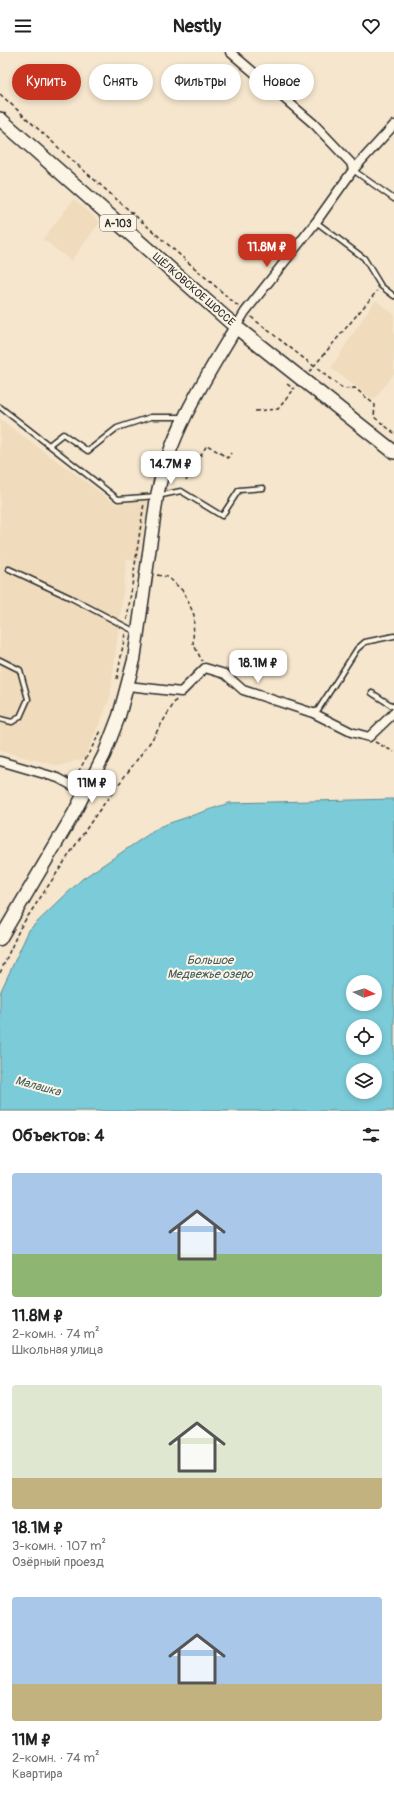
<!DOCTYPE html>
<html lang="ru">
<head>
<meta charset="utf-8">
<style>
  :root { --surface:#fff; --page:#f6f6f6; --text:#222; --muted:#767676; --accent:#c8321e }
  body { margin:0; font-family:Pangolin,sans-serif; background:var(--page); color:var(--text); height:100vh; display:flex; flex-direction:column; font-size:15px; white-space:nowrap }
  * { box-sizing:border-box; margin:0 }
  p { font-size:13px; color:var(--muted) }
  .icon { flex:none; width:22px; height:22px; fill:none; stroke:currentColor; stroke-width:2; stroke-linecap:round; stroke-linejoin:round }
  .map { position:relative; height:1059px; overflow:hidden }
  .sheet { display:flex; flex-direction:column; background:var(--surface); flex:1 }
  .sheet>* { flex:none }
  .hud { position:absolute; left:12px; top:12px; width:370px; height:36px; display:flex; gap:8px }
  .needle { width:26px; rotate:95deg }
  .controls { position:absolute; left:346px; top:923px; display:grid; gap:8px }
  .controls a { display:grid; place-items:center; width:36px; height:36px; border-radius:50%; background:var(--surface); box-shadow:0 2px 6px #0003; font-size:20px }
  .price { position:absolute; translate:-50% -34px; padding:0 9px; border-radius:8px; background:#fff; color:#222; font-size:13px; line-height:26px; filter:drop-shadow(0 1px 2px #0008) }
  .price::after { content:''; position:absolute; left:50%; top:24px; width:12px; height:9px; margin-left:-6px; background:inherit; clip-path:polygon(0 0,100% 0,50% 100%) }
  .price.current { background:var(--accent); color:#fff }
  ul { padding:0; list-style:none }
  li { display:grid; align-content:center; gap:8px; height:212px; padding:0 12px }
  li span { display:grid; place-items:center; height:124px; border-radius:4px; color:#555 }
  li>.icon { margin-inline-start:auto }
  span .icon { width:72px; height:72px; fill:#fffc; stroke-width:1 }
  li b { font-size:17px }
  h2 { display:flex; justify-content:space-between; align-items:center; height:48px; padding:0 12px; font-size:17px }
  .chip { padding:0 14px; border-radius:18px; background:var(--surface); box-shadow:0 2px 6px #0003; font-size:14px; line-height:36px }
  .chip.current { background:var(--accent); color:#fff }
  header { display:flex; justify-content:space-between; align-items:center; height:52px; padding:0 12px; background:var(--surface); font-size:18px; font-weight:700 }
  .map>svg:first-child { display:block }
</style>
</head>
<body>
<header><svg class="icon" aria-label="menu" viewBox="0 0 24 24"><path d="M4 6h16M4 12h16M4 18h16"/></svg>Nestly<svg class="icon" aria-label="heart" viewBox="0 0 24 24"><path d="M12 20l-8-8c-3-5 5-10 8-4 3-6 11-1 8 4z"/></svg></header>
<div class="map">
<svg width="394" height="1059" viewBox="0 0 394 1059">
  <rect width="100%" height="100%" fill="#f5e6cd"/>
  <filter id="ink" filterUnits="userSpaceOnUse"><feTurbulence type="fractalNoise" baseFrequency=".025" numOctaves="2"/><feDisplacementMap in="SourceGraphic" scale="8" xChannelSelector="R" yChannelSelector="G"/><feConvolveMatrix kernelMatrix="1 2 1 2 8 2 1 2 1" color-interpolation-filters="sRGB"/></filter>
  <g filter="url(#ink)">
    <path fill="#f0dbbc" d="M74,147L100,170L71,209L43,187Z
      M375,248L394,262V321L374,348L331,316Z
      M0,367L116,452L147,449L138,512L127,506L110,646L85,706L59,714L0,699Z"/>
    <path fill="#7ccbd8" stroke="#5c8b93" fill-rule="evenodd" d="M394,747V1059H0V941L29,878L82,827L161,774L229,751ZM353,930H375V952H353ZM353,974H375V996H353ZM353,1018H375V1040H353Z"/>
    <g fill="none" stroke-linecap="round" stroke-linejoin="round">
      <defs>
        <path id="service" d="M353,118L394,147
          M316,170L364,206L381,234L394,244
          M0,355L118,447L157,444L181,439L222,464L239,438L263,436
          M49,393L63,382L88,399L117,376L151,365H183
          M9,517L71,546L136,580
          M0,608L20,618L28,647L20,665L12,670L0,667
          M372,641L394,655
          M313,660L318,658L357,597L365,590L394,584"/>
        <path id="minor" d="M230,0L314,72L351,111L353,118
          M236,275L245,260L316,170L353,118L394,73
          M128,634L181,640L205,616L225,622L243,638L313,661L351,680L369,685L394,661
          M0,709L58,726L84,740"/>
        <path id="secondary" d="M0,887L74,761L104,703L119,664L134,608L157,444C169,383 204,328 236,275"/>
        <path id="primary" d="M0,67L236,275L394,400"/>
      </defs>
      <use href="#service" stroke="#2b2b2b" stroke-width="7"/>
      <use href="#minor" stroke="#2b2b2b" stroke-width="11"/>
      <use href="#secondary" stroke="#2b2b2b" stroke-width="15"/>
      <use href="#primary" stroke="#2b2b2b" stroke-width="16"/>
      <path stroke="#2b2b2b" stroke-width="1.5" stroke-dasharray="4 3" stroke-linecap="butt" d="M0,42L72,108L239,255
        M251,265L343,337L355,336L375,353L374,365L394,381
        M309,320L377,239
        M287,332L294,337
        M255,359L278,357L295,336
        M186,428L207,393L228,406L231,401
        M157,523L168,525L184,540L194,563L193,591L202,609
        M127,568L144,451
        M117,627L125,582
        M375,690L394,700
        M75,726L101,679
        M0,921L20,876L95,764L151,689L176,648"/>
      <use href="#service" stroke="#fcf5e5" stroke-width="4"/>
      <use href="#minor" stroke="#fcf5e5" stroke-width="8"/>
      <use href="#secondary" stroke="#fcf5e5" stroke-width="12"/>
      <use href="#primary" stroke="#fcf5e5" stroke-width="13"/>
    </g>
  </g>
  <g text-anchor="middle" stroke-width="4" stroke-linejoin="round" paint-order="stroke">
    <rect fill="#fcf5e5" stroke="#6a6863" stroke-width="1" x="100" y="163" width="36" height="16" rx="3"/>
    <g font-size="10" font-weight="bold" fill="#2b2b2b">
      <text x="118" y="175">А-103</text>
    </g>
    <g font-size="11" fill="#2b2b2b" stroke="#fcf5e5">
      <text transform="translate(194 237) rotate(41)" y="4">ЩЁЛКОВСКОЕ ШОССЕ</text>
    </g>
    <g font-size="12" font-style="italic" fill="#435b5f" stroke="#fcf5e5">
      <text x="210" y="912">Большое<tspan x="210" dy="14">Медвежье озеро</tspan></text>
      <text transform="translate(38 1034) rotate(15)" y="4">Малашка</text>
    </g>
  </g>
</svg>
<div class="controls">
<a><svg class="needle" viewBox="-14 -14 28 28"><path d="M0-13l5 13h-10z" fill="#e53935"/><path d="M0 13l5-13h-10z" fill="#767676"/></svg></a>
<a><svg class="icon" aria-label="locate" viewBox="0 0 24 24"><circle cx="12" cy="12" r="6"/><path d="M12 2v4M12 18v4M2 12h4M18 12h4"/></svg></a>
<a><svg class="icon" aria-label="layers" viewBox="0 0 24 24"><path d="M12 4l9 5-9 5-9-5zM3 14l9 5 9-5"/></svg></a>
</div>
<b class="price current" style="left:267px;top:216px">11.8M ₽</b>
<b class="price" style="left:171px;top:433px">14.7M ₽</b>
<b class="price" style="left:258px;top:632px">18.1M ₽</b>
<b class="price" style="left:92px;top:752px">11M ₽</b>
<div class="hud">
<a class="chip current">Купить</a>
<a class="chip">Снять</a>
<a class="chip">Фильтры</a>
<a class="chip">Новое</a>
</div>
</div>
<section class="sheet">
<h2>Объектов: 4<svg class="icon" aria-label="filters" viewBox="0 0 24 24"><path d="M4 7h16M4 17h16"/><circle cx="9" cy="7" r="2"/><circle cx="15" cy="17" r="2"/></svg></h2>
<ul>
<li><span style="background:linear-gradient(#a9c7e8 65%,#8fb573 0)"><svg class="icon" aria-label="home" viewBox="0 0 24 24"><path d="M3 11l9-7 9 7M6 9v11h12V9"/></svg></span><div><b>11.8M ₽</b><p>2-комн. · 74 m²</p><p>Школьная улица</p></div></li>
<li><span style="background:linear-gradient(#dfe7d0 75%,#c2b280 0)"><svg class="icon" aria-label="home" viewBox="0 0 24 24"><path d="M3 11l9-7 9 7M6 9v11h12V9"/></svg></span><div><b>18.1M ₽</b><p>3-комн. · 107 m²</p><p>Озёрный проезд</p></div></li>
<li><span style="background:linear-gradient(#a9c7e8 70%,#c2b280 0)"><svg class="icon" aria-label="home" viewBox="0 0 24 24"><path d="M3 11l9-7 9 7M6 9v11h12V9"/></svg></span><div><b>11M ₽</b><p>2-комн. · 74 m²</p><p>Квартира</p></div></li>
</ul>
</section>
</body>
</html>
